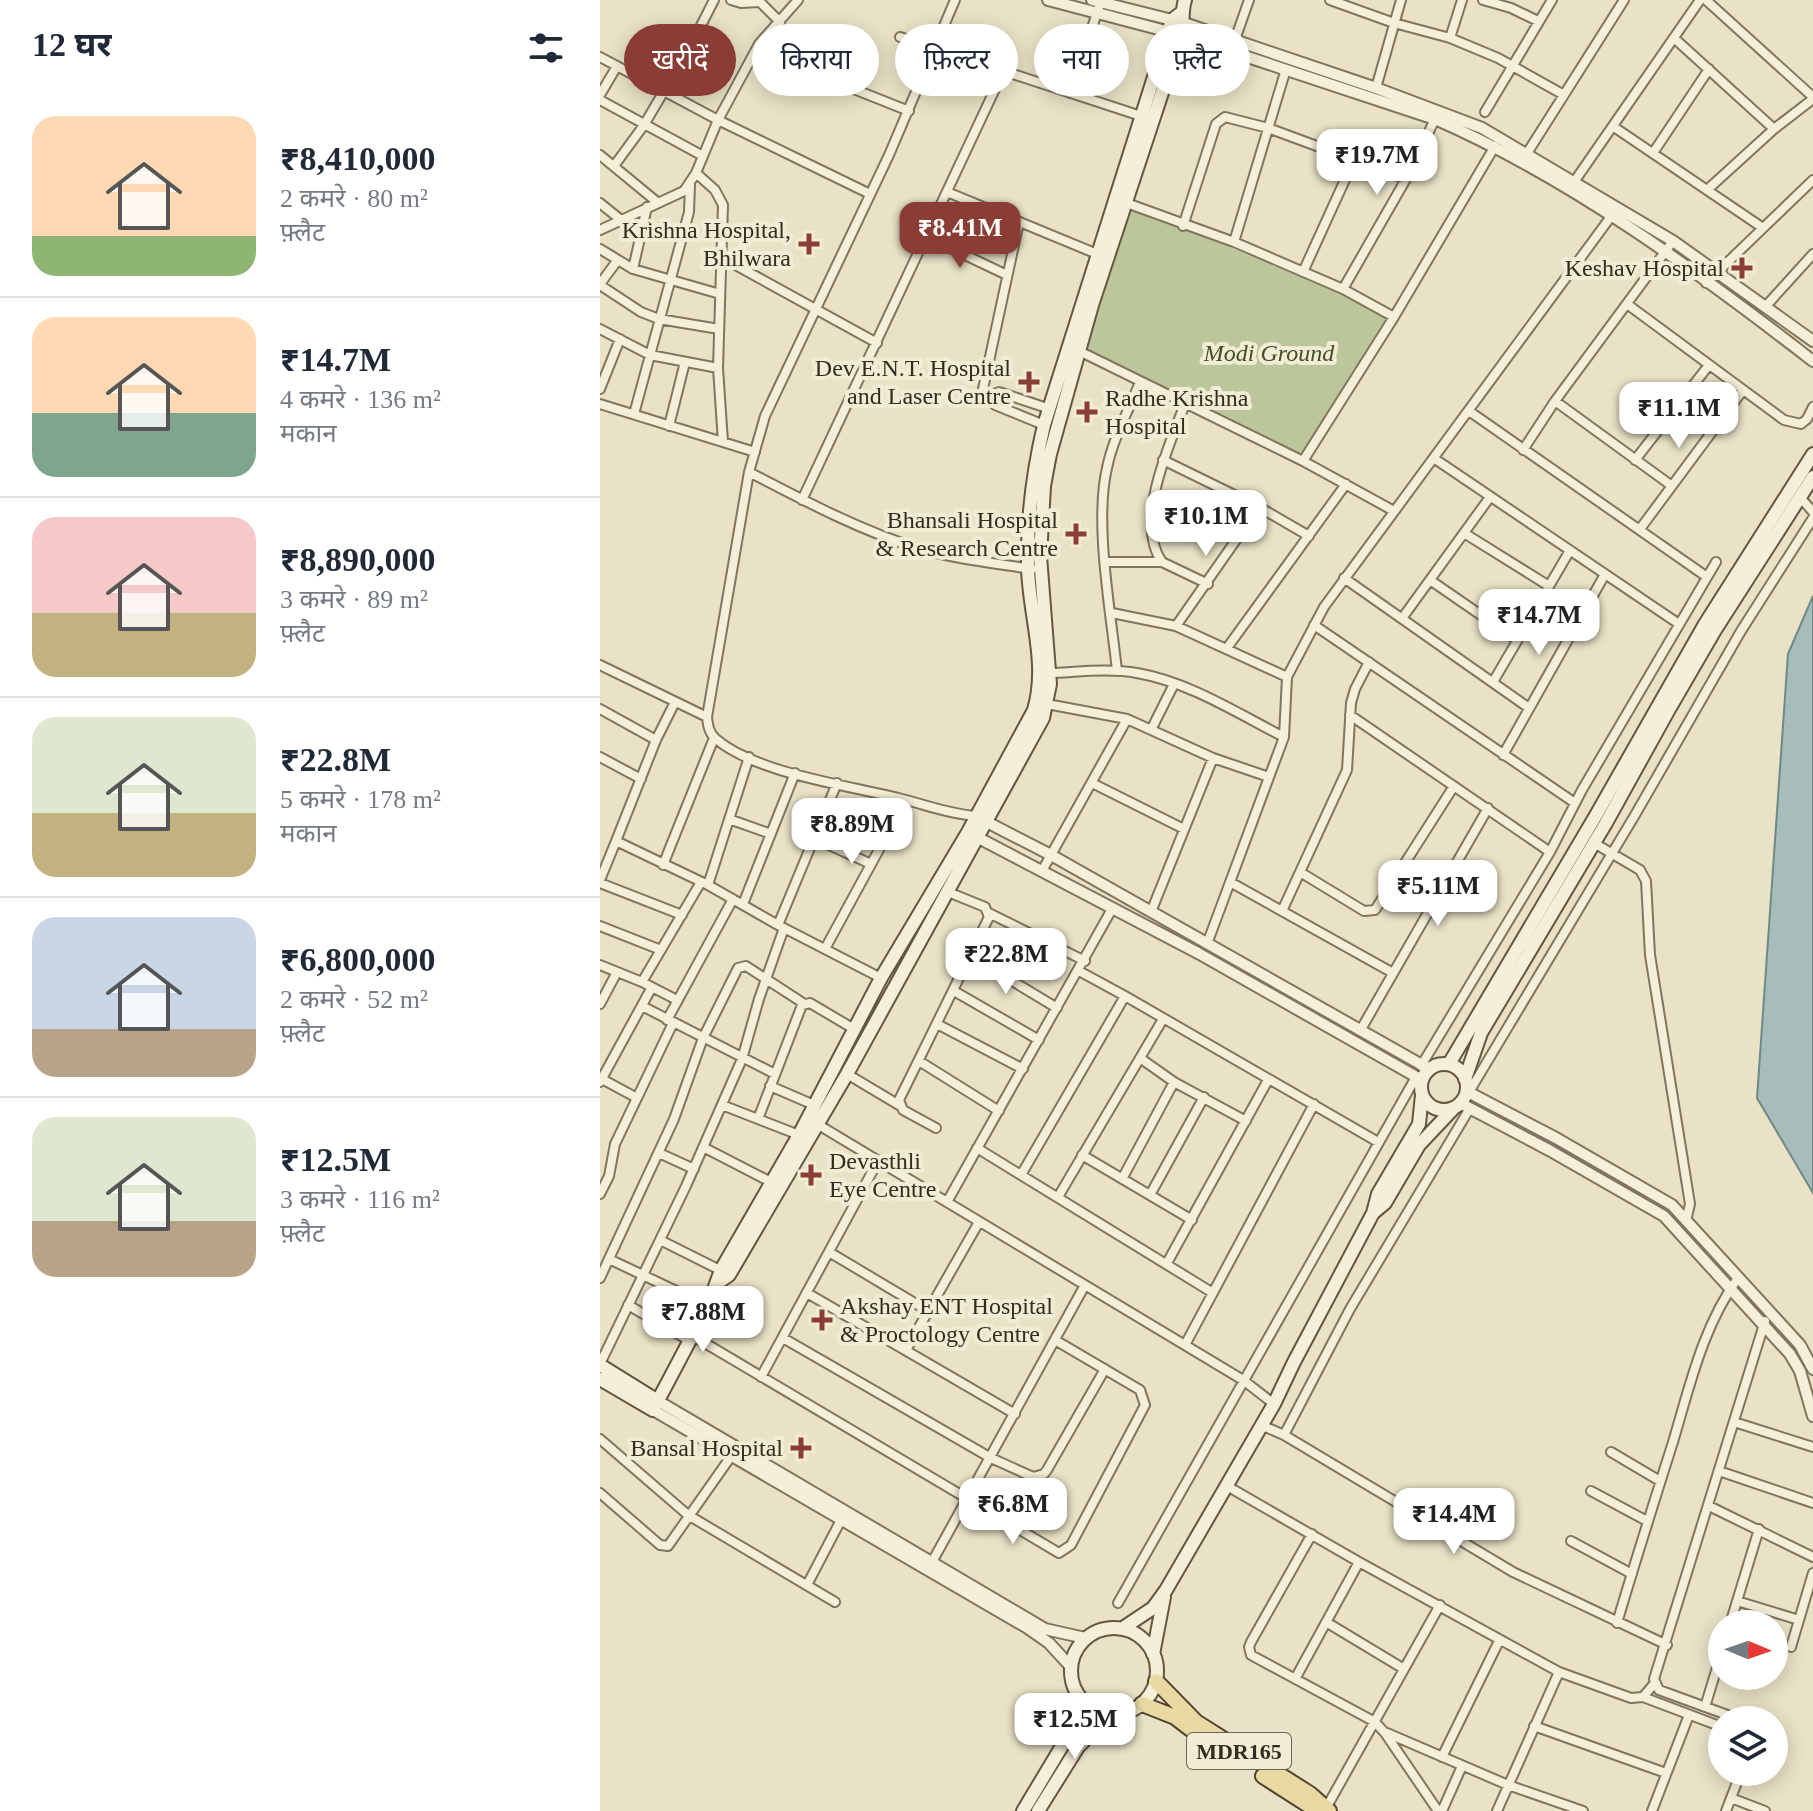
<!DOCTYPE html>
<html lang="hi">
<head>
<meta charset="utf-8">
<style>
  :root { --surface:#fff; --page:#f2f2f3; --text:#1f2937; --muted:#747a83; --line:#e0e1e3; --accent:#8a3d34 }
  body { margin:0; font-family:"Times New Roman","Noto Sans Devanagari",serif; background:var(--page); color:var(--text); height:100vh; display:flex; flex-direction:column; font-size:30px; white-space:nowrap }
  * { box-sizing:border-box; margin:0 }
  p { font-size:26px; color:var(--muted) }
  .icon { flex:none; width:44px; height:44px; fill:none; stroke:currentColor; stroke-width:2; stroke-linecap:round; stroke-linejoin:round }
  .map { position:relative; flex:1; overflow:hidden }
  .panel { display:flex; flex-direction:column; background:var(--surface); width:600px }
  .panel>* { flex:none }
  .banner { position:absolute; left:24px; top:24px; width:760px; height:72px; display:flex; gap:16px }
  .needle { width:52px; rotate:92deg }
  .buttons { position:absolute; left:1108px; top:1610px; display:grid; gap:16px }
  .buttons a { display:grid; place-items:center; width:80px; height:80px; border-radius:50%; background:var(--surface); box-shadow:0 4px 20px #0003; font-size:40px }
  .price { position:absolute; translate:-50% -68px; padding:0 18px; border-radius:16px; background:#fff; color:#222; font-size:26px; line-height:52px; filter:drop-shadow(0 2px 4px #0008) }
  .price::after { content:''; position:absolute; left:50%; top:48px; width:24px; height:18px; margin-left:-12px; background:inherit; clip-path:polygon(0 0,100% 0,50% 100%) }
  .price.active { background:var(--accent); color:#fff }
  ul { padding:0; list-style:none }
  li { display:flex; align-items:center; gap:24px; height:200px; padding:0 32px }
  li+li { border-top:2px solid var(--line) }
  li span { display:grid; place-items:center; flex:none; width:224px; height:160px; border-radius:24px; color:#555 }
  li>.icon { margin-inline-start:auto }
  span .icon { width:96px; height:96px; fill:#fffc; stroke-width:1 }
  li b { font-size:34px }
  h2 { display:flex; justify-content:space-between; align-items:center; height:96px; padding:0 32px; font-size:34px }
  .pill { padding:0 28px; border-radius:36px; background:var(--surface); box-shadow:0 4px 20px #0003; font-size:28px; line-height:72px }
  .pill.active { background:var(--accent); color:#fff }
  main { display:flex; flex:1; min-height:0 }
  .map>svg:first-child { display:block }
</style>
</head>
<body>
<main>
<section class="panel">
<h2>12 घर<svg class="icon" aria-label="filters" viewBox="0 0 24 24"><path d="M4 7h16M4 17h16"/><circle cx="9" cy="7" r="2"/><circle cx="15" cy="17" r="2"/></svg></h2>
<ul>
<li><span style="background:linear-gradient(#ffd9b3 75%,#8fb573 0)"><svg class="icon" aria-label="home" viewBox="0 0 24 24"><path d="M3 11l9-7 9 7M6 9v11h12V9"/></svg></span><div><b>₹8,410,000</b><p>2 कमरे · 80 m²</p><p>फ़्लैट</p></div></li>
<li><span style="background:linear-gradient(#ffd9b3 60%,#7fa58c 0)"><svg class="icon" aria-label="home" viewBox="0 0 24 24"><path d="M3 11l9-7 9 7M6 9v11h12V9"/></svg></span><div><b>₹14.7M</b><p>4 कमरे · 136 m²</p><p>मकान</p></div></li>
<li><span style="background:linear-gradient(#f6c9c9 60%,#c2b280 0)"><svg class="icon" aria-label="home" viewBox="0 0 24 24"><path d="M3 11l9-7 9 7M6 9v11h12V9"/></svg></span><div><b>₹8,890,000</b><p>3 कमरे · 89 m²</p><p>फ़्लैट</p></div></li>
<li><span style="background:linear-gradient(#dfe7d0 60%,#c2b280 0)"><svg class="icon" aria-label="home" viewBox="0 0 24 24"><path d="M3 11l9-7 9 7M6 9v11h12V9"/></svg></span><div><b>₹22.8M</b><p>5 कमरे · 178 m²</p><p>मकान</p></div></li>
<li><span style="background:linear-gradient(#c9d6e8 70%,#b9a48a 0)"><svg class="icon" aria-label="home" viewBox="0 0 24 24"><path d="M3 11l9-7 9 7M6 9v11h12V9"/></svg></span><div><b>₹6,800,000</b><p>2 कमरे · 52 m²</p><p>फ़्लैट</p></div></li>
<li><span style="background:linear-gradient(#dfe7d0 65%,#b9a48a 0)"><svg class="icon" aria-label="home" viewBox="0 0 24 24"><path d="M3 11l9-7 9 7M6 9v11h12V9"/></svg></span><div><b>₹12.5M</b><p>3 कमरे · 116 m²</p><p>फ़्लैट</p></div></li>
</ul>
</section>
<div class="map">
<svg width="1213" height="1811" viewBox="0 0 1213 1811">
  <rect width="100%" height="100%" fill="#e9e2c6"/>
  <path fill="#bcc69b" d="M526,203L794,317L703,461L483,353Z"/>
  <path fill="#a7bdb9" stroke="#6e8a86" stroke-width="2" d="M1213,596V1193L1157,1098L1188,654Z"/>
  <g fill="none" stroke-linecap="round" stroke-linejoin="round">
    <defs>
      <path id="minor" d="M131,0L141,3L159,2
        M158,0L180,22
        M198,0L159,44L118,120L270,194
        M355,0L289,155L165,416L149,472L107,717C108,726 109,733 116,739C156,773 246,785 298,798C324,804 348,814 376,816
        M730,0L794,23L850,38L898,58L964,95
        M883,0L911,8L938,21
        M1106,0L1213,97
        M300,37L544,117
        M850,38L862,0
        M1074,38L1174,129
        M159,44L231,80L309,111
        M631,51L649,0
        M0,57L118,120L96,173L84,191L0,230
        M85,57L114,0
        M776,88L801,0
        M470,93L499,7
        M0,95L17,66
        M0,100L103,156
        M885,112L952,0
        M1014,127L1163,228
        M1053,153L1109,69
        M0,155L57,202
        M924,158L1024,0
        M14,166L44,125L64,91
        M96,173L115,190L123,205L118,368L123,442
        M974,182L1100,0
        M1107,190L1174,129L1213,99
        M347,192L502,256
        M521,201L634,242L743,289L794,317
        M0,203L21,220
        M419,222L383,389L395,405L444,425
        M583,226L616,124L625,117L668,128L806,179
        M327,237L407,275
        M634,242L686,69
        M0,249L33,269L120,294
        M121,257L277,343
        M33,269L47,207
        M703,272L754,160
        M1106,283L1213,180
        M0,284L17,261
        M0,285L41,312L59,319L119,329
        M743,289L806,179L835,119
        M1027,304L1184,420L1201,424L1207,419L1213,407
        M1165,307L1213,254
        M0,329L50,355L118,368
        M475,349L703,461L794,511
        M0,389L20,339
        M389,396L399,392L450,409
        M955,401L1072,486
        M0,404L155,452
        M585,404C569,445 534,522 562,562L608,584
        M869,411L1107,577
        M34,414L89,212L90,185
        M69,426L85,362
        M923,450L955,401L1073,241
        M835,459L1079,624
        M563,460L659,507L709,536
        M1035,460L1109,365
        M703,461L794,317L895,146
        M149,472C203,500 259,530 317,548C354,559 394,563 432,569
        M1200,497L1213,512
        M202,500L403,72
        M1040,529L1143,390
        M864,533L949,586
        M506,562H562
        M744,578L929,708
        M830,580L917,640
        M512,613L576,626L687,677
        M803,617L890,497
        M714,625L975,803
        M576,626L659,507
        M627,648L746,484
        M0,665L107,717
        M517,671C511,613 494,523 507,468C513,438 529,410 540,382
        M450,673C478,672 509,668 537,673C589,682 637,713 684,737
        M893,682L969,552
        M75,702L56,740L16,841L108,885L178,925L281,978
        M447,704L527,719L613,758L669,777
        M0,709L56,740
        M750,715L950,852
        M551,730L574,684
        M903,755L1004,576
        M0,757L41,779
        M492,783L584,829
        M224,814L285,839
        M129,819L171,834
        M214,838L271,864
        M994,843L1040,870L1046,881L1050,955L1090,1204L1086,1221
        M63,865L114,738
        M442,871L527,719
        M700,872L764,911L775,910L854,786
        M0,880L16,841
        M630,882L793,973
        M0,883L82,915
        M108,885L149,757
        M143,904L195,773
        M682,911L747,770L751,703L755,689L769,662
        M551,912L613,758
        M389,913L485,961
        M178,925L237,783
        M0,926L61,950
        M607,944L684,737L687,677L724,607L1015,211
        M226,947L306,800
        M371,956L457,1008
        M0,965L42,982L77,1000
        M479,971L525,996L778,1142
        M42,982L101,882
        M354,991L439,1040
        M0,1004L17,972
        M42,1006L175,1074
        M67,1020L133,899
        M337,1024L423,1069
        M760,1031L888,808
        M540,1058L574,1082L646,1121
        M319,1061L399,1111
        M821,1066L950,852L982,790L1116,562
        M247,1074L299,1105
        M0,1078L37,1098
        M0,1082L52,987
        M170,1086L214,1105
        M869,1092L1035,815L1141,631L1213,518
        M122,1105L199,1135
        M158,1119L202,1005L210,1003L254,1029
        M217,1124L643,1380L674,1404
        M336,1128L303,1110L299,1100L389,917L385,907L348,892
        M103,1147L171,1182
        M377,1148L613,1293
        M59,1153L94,1169
        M482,1155L592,1220
        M421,1175L525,996
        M522,1179L574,1082
        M0,1194L9,1176L15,1144L73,1023
        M550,1195L604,1097
        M458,1197L563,1019
        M347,1202L512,909
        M60,1240L124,1272
        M229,1252L328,1311
        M9,1259L108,1306
        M567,1263L668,1080
        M0,1278L74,1119L103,1038L138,968L146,966L203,1003
        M207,1293L415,1414
        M28,1305L90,1341
        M93,1336L459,1553L471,1545L545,1405L540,1390L455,1340
        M183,1338L391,1458L433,1477L444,1474L447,1470L505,1369
        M585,1345L714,1104
        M306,1350L379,1222
        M0,1364L86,1186L142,1059L159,999L184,928
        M161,1377L278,1161
        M1134,1422L1213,1447
        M661,1425L684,1435L913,1572L1067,1645
        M684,1435L750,1309L870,1108
        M0,1439L88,1515L235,1602
        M1011,1452L1060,1481
        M1119,1471L1213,1503
        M627,1486L759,1562L959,1672L1031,1698L1043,1697L1054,1684
        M991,1491L1047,1521
        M0,1493L60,1545L68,1546L132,1455
        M1109,1506L1213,1557
        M712,1534L651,1642L649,1647L651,1655L775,1722L785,1733L838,1811
        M971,1541L1032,1574
        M332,1562L485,1285
        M207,1585L242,1518
        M1137,1601L1199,1620
        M518,1603L816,1077
        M726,1622L804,1669
        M1017,1623C1035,1562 1054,1502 1073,1442C1090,1385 1103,1326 1138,1278
        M1130,1624L1159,1529
        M1191,1647L1213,1573
        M695,1679L759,1562
        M1043,1697L1122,1727
        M1105,1707L1122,1651
        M1141,1720L1059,1690L1054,1679L1165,1321
        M934,1726L1066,1773
        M787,1733L908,1785L983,1811
        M842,1757L899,1641
        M1131,1798L1165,1811
        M725,1810L840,1605
        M842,1811L862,1766
        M897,1811L959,1672
        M1052,1811L1089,1715
        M1126,1811L1141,1772"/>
      <path id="tertiary" d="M448,0L581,35L835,119C970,178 1097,271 1213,361
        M492,0L584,23L776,88L882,128L1073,241L1213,341
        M381,819L451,855L829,1069
        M371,834L598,953L822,1080
        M866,1091L956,1138L1072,1205L1200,1345L1213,1369
        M860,1103L949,1150L1064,1216L1190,1354L1200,1371L1213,1416
        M58,1401L445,1629L485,1638
        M53,1410L426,1627L449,1643L471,1667"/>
      <path id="secondary" d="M849,1064L995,817L1105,624L1213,454
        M821 1087a23 23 0 1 1 46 0a23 23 0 1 1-46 0Z
        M865,1079L881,1033L1006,823L1068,711L1115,630L1213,477
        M773,1213L785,1203L819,1145L853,1109
        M119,1282L129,1275L247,1074L443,718L450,684L440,556L444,486L450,454L492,305L581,35C584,23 581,12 585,0
        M0,1365L58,1401
        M0,1379L53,1410L108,1306L121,1270L199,1135L281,978L368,832L434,710C448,663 429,615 428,567C427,519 433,472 444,425L572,20L581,13
        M471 1671a43 43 0 1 1 86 0a43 43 0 1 1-86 0Z
        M523,1628L553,1608L566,1590L674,1404L694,1362L773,1213L778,1194L819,1124L822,1095
        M553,1654L564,1597
        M423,1811L471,1731L477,1693
        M438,1811L478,1747L510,1714"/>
      <path id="primary" d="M556,1681L596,1722L710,1794L729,1811
        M542,1704L575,1717L592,1730
        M663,1776L713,1808"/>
    </defs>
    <use href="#minor" stroke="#82755e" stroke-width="12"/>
    <use href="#tertiary" stroke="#82755e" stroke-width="14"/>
    <use href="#secondary" stroke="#645641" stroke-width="16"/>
    <use href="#primary" stroke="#504331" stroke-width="18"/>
    <use href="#minor" stroke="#f5efd8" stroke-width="8"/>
    <use href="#tertiary" stroke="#f5efd8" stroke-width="10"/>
    <use href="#secondary" stroke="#f5efd8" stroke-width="12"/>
    <use href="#primary" stroke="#e8d9a2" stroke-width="14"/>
  </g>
  <g fill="#8a3d34" stroke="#f1ecd4" stroke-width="3">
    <path d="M205 232h8v8h8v8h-8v8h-8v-8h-8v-8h8z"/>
    <path d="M1138 256h8v8h8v8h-8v8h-8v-8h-8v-8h8z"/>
    <path d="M425 370h8v8h8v8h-8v8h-8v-8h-8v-8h8z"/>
    <path d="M483 400h8v8h8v8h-8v8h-8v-8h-8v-8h8z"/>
    <path d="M472 522h8v8h8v8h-8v8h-8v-8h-8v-8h8z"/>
    <path d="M207 1163h8v8h8v8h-8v8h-8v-8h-8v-8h8z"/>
    <path d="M218 1308h8v8h8v8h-8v8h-8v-8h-8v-8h8z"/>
    <path d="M197 1436h8v8h8v8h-8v8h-8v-8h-8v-8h8z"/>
  </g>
  <g text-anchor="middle" stroke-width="8" stroke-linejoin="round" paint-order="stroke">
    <rect fill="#f1ecd4" stroke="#6d6656" stroke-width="2" x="587" y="1733" width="104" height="36" rx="6"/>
    <g font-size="22" font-weight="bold" fill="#342c20">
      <text x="639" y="1759">MDR165</text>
    </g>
    <g font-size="24" fill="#342c20" stroke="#f1ecd4" text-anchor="end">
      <text x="191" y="238">Krishna Hospital,<tspan x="191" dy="28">Bhilwara</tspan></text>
      <text x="1124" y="276">Keshav Hospital</text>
      <text x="411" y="376">Dev E.N.T. Hospital<tspan x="411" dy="28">and Laser Centre</tspan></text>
      <text x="505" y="406" text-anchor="start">Radhe Krishna<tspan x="505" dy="28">Hospital</tspan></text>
      <text x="458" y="528">Bhansali Hospital<tspan x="458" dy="28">&amp; Research Centre</tspan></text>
      <text x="229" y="1169" text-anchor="start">Devasthli<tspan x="229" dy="28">Eye Centre</tspan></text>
      <text x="240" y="1314" text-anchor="start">Akshay ENT Hospital<tspan x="240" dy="28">&amp; Proctology Centre</tspan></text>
      <text x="183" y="1456">Bansal Hospital</text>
    </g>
    <g font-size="24" font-style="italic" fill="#414e29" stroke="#f1ecd4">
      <text x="669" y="361">Modi Ground</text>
    </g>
  </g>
</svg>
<div class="buttons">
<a><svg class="needle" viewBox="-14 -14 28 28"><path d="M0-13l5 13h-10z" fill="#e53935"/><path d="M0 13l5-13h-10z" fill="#747a83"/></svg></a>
<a><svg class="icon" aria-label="layers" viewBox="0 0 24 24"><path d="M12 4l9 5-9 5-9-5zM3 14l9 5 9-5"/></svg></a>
</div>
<b class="price" style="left:777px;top:197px">₹19.7M</b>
<b class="price active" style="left:360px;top:270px">₹8.41M</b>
<b class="price" style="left:1079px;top:450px">₹11.1M</b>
<b class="price" style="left:606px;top:558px">₹10.1M</b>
<b class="price" style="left:939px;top:657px">₹14.7M</b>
<b class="price" style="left:252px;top:866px">₹8.89M</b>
<b class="price" style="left:838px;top:928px">₹5.11M</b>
<b class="price" style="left:406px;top:996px">₹22.8M</b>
<b class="price" style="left:103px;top:1354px">₹7.88M</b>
<b class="price" style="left:413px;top:1546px">₹6.8M</b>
<b class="price" style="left:854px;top:1556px">₹14.4M</b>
<b class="price" style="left:475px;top:1761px">₹12.5M</b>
<div class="banner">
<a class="pill active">खरीदें</a>
<a class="pill">किराया</a>
<a class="pill">फ़िल्टर</a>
<a class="pill">नया</a>
<a class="pill">फ़्लैट</a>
</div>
</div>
</main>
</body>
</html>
